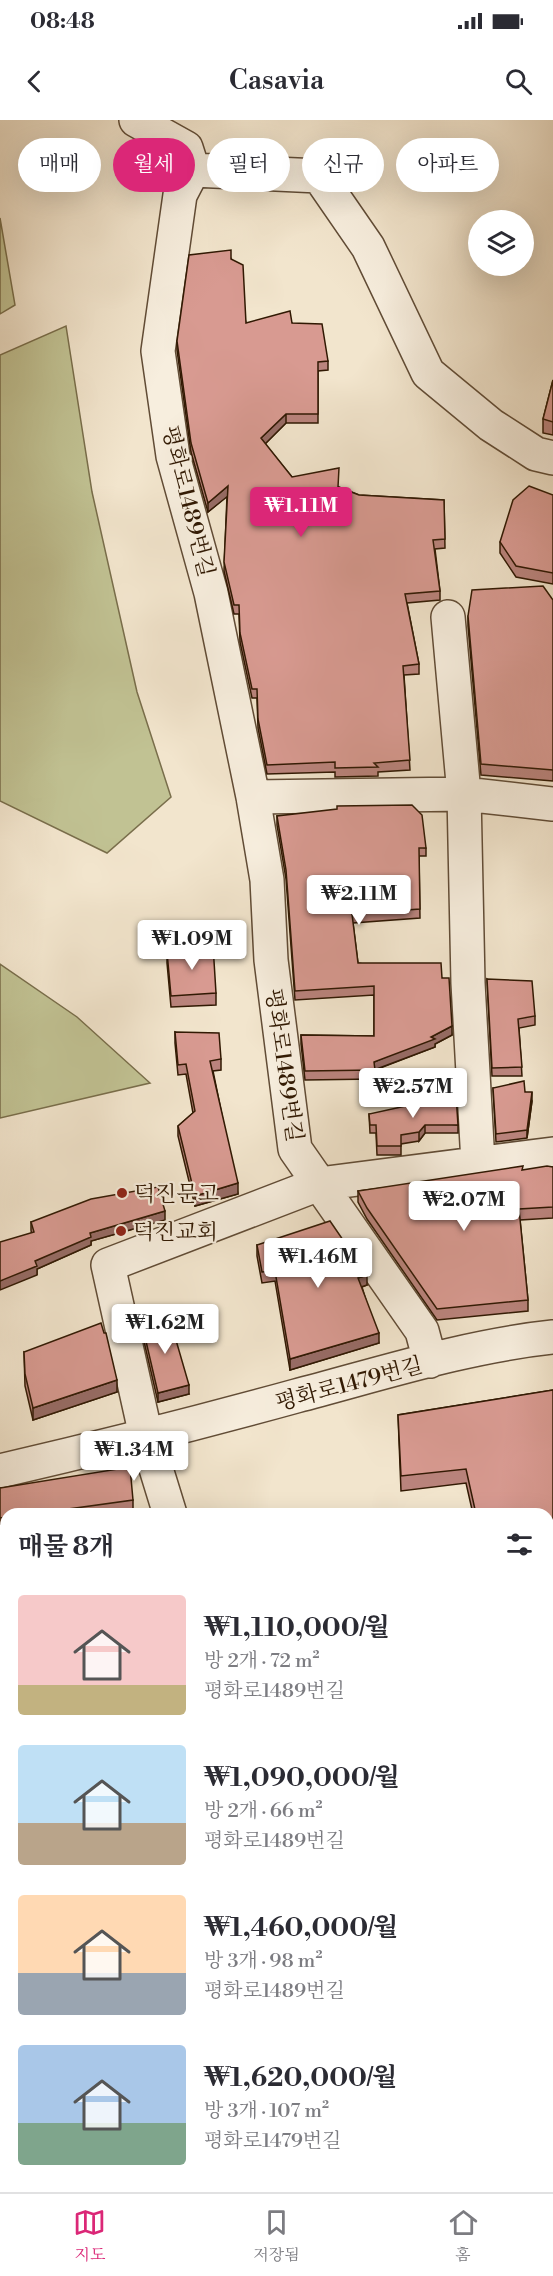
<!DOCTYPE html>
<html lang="ko">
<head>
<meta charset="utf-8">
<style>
  :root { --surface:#fff; --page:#f2f2f3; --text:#2b2b33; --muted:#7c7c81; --line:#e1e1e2; --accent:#db2777 }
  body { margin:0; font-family:"Libre Bodoni","Noto Serif KR",serif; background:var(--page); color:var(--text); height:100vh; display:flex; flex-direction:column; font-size:22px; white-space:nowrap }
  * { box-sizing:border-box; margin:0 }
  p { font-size:20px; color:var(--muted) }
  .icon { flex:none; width:33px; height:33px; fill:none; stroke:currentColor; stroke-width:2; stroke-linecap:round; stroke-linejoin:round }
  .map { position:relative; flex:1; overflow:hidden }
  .drawer { position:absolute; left:0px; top:1388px; width:554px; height:686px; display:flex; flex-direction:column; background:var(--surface); border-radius:18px 18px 0 0; box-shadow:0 6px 24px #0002 }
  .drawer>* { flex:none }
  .banner { position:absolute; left:18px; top:18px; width:518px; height:54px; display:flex; gap:12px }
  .controls { position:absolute; left:468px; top:90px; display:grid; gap:12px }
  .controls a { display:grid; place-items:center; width:66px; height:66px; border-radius:50%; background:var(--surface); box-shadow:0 6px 24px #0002; font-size:30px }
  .price { position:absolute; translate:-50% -51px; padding:0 14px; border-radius:6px; background:#fff; color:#222; font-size:20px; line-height:39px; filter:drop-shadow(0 2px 3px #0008) }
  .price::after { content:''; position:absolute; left:50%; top:36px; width:18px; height:14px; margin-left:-9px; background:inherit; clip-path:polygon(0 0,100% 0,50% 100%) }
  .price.current { background:var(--accent); color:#fff }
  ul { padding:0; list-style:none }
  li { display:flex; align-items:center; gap:18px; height:150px; padding:0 18px }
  li span { display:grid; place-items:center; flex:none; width:168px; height:120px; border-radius:6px; color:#555 }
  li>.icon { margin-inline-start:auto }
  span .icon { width:72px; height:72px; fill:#fffc; stroke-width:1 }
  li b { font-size:26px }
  h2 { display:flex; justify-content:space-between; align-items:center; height:72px; padding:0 18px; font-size:26px }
  .chip { padding:0 21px; border-radius:27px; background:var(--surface); box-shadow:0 6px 24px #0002; font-size:21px; line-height:54px }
  .chip.current { background:var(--accent); color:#fff }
  .status { display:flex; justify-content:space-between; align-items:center; height:42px; padding:0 30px; background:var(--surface); direction:ltr }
  .status svg { height:16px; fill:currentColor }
  header { display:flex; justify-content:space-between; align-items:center; height:78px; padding:0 18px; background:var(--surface); font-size:27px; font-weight:600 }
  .menu { display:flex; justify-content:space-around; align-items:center; height:84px; border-top:2px solid var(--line); background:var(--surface); font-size:16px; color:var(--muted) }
  .menu a { display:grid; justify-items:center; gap:3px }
  .menu .current { color:var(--accent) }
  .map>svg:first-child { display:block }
</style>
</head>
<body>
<div class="status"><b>08:48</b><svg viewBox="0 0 49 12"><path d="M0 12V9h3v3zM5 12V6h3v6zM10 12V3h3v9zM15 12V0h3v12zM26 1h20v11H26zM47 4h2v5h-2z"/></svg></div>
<header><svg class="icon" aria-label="back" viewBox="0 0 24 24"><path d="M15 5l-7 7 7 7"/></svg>Casavia<svg class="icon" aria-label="search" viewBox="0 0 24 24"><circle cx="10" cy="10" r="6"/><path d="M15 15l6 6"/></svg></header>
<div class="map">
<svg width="553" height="2072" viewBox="0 0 553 2072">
  <rect width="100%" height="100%" fill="#f2e5cd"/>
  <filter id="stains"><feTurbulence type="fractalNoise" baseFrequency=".00333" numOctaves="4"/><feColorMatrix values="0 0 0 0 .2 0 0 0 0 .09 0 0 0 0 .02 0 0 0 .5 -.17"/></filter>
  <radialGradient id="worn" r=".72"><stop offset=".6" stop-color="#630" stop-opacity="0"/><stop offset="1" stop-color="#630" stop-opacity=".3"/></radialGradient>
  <path fill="#c1c293" stroke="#796e4b" stroke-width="1.5" d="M0,98L15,185L0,194Z
    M66,206L92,372L137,572L171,677L107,733L0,681V235Z
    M0,844L77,897L150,963L0,998Z
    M0,1813L6,1814V1979L0,1974Z
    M548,1878L553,1879V2072H117L114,2067H548Z"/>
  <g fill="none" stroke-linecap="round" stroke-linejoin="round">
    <path stroke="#727b74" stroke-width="9" d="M548,1604L553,1603
      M0,1644L6,1647"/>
    <defs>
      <path id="street" d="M136,0L186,28L193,50
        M448,497L464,674L468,863L478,1043
        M253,677L464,674L553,684
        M430,1241L422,1211L295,1029L271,840L267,760L253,677L211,473L173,336L158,231L180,75L193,50L319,56L368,127L428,253L491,305L536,334L553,338
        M0,1351C99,1328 198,1303 296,1276C380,1254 466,1226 553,1217
        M170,1394L146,1316L108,1145L319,1064L553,1034
        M548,1550L553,1548
        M0,2028L6,2032
        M52,2067L59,2072"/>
      <path id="secondary" d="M548,1684L553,1682
        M0,1723L6,1730"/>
    </defs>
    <use href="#street" stroke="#614c36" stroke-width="36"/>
    <use href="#secondary" stroke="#311903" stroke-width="36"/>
    <use href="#street" stroke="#f7eede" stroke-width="33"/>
    <use href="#secondary" stroke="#f7eede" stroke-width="33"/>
  </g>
  <path fill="#ba847d" stroke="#311903" stroke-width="1.5" d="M231,139L246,203H292L328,241V250L318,251V303H286L265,324L292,357L339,367L359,375L444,380L445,428L435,429L440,471V480L407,483L419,544V554L404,555L410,650L378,652V656L335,657V652L267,654L258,608L257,578H252L240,522L239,494H234L224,451L227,376L208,392L191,332L177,230V221Z
    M553,260V315L543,313V299Z
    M553,375V464L516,457L500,433V422Z
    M553,480V661L481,655L468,506V496Z
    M277,696L426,728V736H419L420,798L353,803L358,843L442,858L452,915L435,924V927L375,950V959L305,960L301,924V915L374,916V875L295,880L286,759L277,705Z
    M167,832L216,873V885L171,887L167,843Z
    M487,859L535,896V905L519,908L522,956H492Z
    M175,912L221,939V950L213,951L238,1074L195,1086L178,1016V1006L193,993L186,954L178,955L175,923Z
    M493,968L525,972L532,981L527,1018L496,1022Z
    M369,994L458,1005V1013H425L419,1021L401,1024V1035H377L376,1013H370Z
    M553,1047V1098L520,1100L528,1180V1191L437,1200L367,1099L358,1082V1071Z
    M165,1100L91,1121V1125L37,1149V1155L31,1110V1102Z
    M257,1125L367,1165L362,1167L379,1223L290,1250L275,1161L262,1163L257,1136Z
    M142,1204L189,1274L158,1282L142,1213Z
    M24,1232L117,1272L33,1300L25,1266Z
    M553,1270V1522L548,1524V1394H473L466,1363L401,1371L398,1295Z
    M0,1368L133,1380V1392L124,1394H6V1409H0Z
    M0,1499L6,1500V1608L0,1607Z"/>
  <path fill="#976c66" stroke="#311903" stroke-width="1.5" d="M286,294V303L261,328V318Z
    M228,366V376L208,392V383Z
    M452,906V915L435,924V927L374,950V942L431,917Z
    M532,972V981L527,1018V1010Z
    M425,1005V1013L419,1021V1012Z
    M238,1063V1074L195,1086V1076Z
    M165,1091V1100L91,1121V1125L37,1149V1155L0,1170V1161L35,1141L90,1113Z
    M367,1155V1165L358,1168V1158Z
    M379,1213V1223L290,1250V1239Z
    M117,1260V1272L33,1300V1288Z
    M189,1265V1274L158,1282V1273Z
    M553,1508V1522L548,1524V1509Z"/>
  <path fill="#d89a91" stroke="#311903" stroke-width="1.5" d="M231,130V139L243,145L246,203L290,191L292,203L322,204L328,241L318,242V294H286L261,318L292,357L339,348L338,367L359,375L444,380L445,419L433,420L440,471L405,474L419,544L403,546L410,640L374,643L378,647L335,648V642L267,645L258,599L257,569H252L240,513L239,485H234L224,442L228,366L208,383L191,323L177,221L189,135Z
    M553,260V302L543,299Z
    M529,366L553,375V453L516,446L500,422L513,380Z
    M543,466L553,480V650L481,644L468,496L472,470Z
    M412,685L422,695L426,728H419L420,789L352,794L358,843H441L442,858H449L452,906L431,917L435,919L374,942L375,950L305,951L301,915L374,916V866L295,871L286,750L277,696L337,689V686Z
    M213,825L216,873L171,876L167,832Z
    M487,859L532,861L535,896L518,899L522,947L492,948Z
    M175,912L219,913L221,939L210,941L238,1063L195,1076L178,1006L195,991L186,944L178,945Z
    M524,961L525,972H532L527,1010L496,1014L493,968Z
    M456,975L458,1005H425L419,1012L401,1015V1026H377L376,1005H370L369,994Z
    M523,1046L522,1050L547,1046L553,1047V1087L519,1089L528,1180L437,1189L367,1088L358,1071Z
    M158,1067L165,1091L90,1113L91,1117L35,1141L37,1146L0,1161V1122L34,1112L31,1102L91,1079Z
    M330,1101L367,1155L358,1158L379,1213L290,1239L275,1151L262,1152L257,1125Z
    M169,1196L189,1265L158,1273L142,1204Z
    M101,1203L104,1213H106L117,1260L33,1288L25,1254L24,1232Z
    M553,1270V1508L548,1509V1394H476L466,1349L401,1356L398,1295Z
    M130,1347L133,1380L32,1394H6V1397L0,1398V1368Z
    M0,1499L6,1500V1596L0,1595Z"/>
  <g fill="#8f2418" stroke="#f7eede" stroke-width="2">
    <circle cx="122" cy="1073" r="6"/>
    <circle cx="121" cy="1111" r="6"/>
  </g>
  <g text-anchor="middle" stroke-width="4.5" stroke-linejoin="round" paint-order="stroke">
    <g font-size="22" fill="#311903" stroke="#f7eede">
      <text transform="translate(189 381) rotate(76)" y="8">평화로1489번길</text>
      <text transform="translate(285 945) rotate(82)" y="8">평화로1489번길</text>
      <text transform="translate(349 1263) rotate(-15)" y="8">평화로1479번길</text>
    </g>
    <g font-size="22" fill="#311903" stroke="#f7eede" text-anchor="start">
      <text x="134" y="1081">덕진문고</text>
      <text x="133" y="1119">덕진교회</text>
    </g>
  </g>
  <rect width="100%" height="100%" filter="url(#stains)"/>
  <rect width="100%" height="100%" fill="url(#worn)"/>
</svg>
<div class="controls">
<a><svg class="icon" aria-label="layers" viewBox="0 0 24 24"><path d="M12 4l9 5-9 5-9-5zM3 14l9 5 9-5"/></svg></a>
</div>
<b class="price current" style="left:301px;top:418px">₩1.11M</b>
<b class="price" style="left:359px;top:806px">₩2.11M</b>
<b class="price" style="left:192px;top:851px">₩1.09M</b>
<b class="price" style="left:413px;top:999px">₩2.57M</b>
<b class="price" style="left:464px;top:1112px">₩2.07M</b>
<b class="price" style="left:318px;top:1169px">₩1.46M</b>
<b class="price" style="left:165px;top:1235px">₩1.62M</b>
<b class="price" style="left:134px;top:1362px">₩1.34M</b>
<div class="banner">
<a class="chip">매매</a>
<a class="chip current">월세</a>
<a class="chip">필터</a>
<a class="chip">신규</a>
<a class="chip">아파트</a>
</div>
<section class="drawer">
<h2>매물 8개<svg class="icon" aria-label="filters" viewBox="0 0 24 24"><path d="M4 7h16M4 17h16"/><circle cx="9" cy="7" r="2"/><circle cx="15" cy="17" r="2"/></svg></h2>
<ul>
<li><span style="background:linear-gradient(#f6c9c9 75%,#c2b280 0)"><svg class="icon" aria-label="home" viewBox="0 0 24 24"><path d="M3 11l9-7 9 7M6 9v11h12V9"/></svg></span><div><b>₩1,110,000/월</b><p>방 2개 · 72 m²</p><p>평화로1489번길</p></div></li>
<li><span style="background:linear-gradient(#bfe0f5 65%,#b9a48a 0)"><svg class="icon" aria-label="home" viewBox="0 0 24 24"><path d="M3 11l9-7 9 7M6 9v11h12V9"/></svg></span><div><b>₩1,090,000/월</b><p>방 2개 · 66 m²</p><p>평화로1489번길</p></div></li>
<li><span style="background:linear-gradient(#ffd9b3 65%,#9aa5b1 0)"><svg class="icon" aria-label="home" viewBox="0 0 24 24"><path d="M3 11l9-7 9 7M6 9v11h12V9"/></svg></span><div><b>₩1,460,000/월</b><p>방 3개 · 98 m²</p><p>평화로1489번길</p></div></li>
<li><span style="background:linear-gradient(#a9c7e8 65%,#7fa58c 0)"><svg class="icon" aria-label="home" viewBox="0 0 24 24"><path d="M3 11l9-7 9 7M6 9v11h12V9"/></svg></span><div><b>₩1,620,000/월</b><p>방 3개 · 107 m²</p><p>평화로1479번길</p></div></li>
</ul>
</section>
</div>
<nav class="menu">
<a class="current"><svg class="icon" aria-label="map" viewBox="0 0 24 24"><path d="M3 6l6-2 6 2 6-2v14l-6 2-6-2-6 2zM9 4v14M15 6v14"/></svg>지도</a>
<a><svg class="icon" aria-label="saved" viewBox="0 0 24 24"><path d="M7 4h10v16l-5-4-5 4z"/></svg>저장됨</a>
<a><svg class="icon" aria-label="home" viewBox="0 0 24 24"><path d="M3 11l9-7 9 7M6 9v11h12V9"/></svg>홈</a>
</nav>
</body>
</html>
